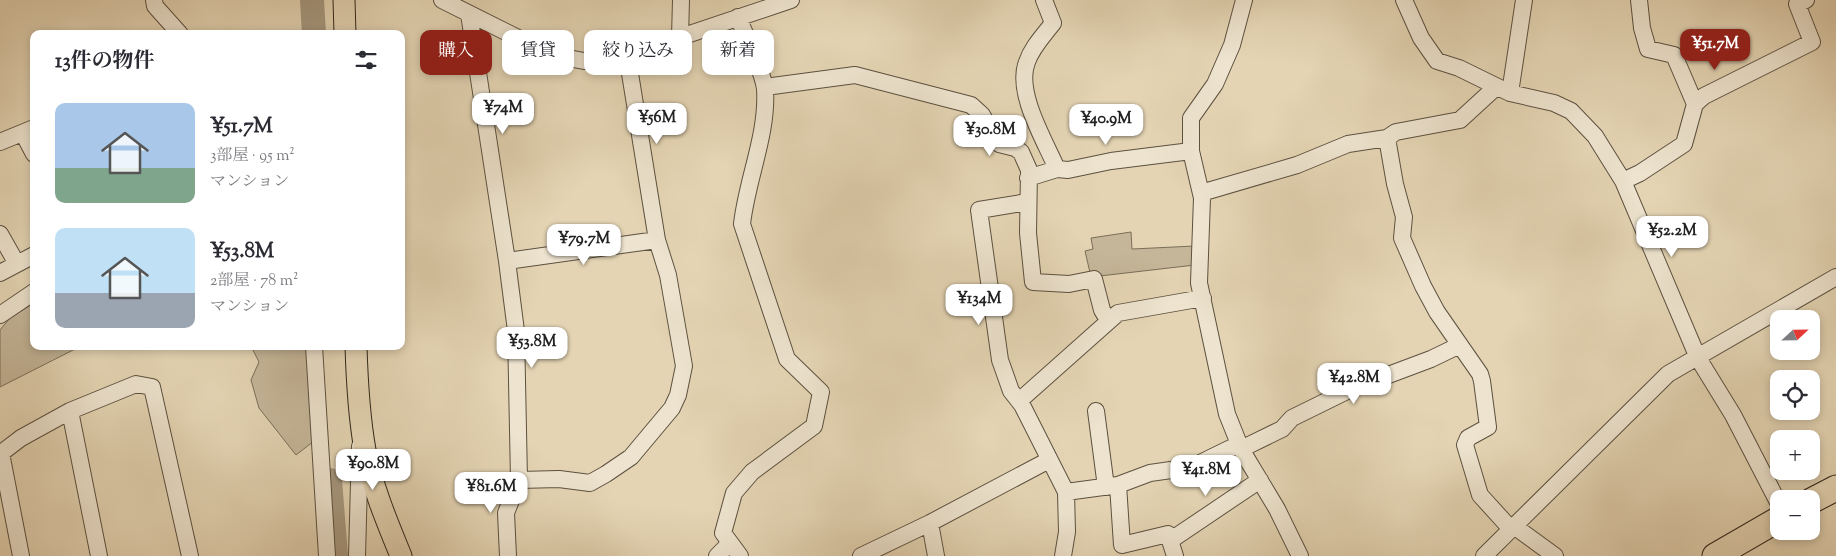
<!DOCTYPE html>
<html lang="ja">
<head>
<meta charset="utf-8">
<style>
  :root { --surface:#fff; --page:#f2f2f3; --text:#2b2b33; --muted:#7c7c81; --accent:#8f2418 }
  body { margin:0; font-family:"Sorts Mill Goudy","Noto Serif JP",serif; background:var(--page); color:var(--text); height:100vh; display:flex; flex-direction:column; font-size:19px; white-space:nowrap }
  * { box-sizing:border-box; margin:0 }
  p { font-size:16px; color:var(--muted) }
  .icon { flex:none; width:28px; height:28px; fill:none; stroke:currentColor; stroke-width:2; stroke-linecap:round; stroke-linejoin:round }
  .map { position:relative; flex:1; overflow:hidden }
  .sheet { position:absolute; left:30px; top:30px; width:375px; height:320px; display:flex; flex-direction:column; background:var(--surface); border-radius:10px; box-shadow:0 2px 8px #0003 }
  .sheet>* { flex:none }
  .top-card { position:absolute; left:420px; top:30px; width:475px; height:45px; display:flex; gap:10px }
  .needle { width:32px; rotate:68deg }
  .controls { position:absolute; left:1770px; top:310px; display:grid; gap:10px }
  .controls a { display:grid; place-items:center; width:50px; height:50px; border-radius:10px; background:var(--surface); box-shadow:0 2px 8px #0003; font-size:25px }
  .price { position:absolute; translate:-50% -42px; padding:0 11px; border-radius:10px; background:#fff; color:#222; font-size:16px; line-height:32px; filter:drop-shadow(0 1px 2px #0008) }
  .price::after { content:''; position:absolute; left:50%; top:30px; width:15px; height:11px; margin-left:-8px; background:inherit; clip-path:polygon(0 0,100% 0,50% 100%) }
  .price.selected { background:var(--accent); color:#fff }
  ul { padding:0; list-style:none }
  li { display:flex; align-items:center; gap:15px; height:125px; padding:0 25px }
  li span { display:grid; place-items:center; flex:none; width:140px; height:100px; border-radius:10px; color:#555 }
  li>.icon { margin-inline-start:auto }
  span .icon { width:60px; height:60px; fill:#fffc; stroke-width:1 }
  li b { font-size:21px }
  h2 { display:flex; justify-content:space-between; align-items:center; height:60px; padding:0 25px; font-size:21px }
  .pill { padding:0 18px; border-radius:10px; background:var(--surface); box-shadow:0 2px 8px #0003; font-size:18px; line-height:45px }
  .pill.selected { background:var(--accent); color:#fff }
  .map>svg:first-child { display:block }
</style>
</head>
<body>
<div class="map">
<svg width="1836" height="556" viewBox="0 0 1836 556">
  <rect width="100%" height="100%" fill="#e4d4b3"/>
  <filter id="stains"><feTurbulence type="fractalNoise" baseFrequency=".004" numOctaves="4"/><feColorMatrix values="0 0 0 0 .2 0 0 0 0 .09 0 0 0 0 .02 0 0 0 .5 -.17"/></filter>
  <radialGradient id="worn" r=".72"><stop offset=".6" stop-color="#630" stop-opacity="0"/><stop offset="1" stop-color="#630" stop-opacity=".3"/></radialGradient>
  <path fill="#c5b699" stroke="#7a6e59" d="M1131,232L1132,249L1195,246V265L1091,277L1085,251L1093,249L1091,238Z
    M34,303V346H81L0,387V330L10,318Z
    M251,346H307L314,441L296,455L259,408L251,380L259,362Z"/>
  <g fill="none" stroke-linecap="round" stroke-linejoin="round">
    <path stroke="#a6987f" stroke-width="24" d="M312,0L314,34
      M330,480L336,556"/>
    <defs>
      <path id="minor" d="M154,0L155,6L180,34
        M442,0L552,55L584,61H601L627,55L791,0
        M1044,0L1053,23C1044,35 1032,47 1027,62C1015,92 1045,141 1057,169
        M1244,0L1232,45L1215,84L1191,118V151L1202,198L1199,283L1227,414L1241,449L1277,509L1300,556
        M1404,0L1421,38L1437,61L1459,68L1510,93L1554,103L1571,111L1595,136L1623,181L1698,358L1733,415L1779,504
        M1639,0L1642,28L1648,49L1674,55L1695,104
        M469,14L507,261L516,331L519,480L506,513L508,556
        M738,17C745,35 763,71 765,89C768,134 747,179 742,224L787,359L821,392L814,426L752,472L734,493L723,533L740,556
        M680,37L681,0
        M765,87L855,75L971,105L982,115L999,144L1015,148L1021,152L1029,170L1028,233L1033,282L1069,284L1094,279L1102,310L1108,320
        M1510,93L1524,0
        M23,133L34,154
        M1387,138L1395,184L1404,217L1402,238L1423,286L1437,312L1480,374L1482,381L1488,427L1468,438L1465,445L1480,495L1510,528
        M0,142L34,128
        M1028,178L1057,169L1068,170L1111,161L1191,151
        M1623,181L1640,173L1684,144L1695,104L1704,96L1812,42L1797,4L1806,0
        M1201,193L1297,165L1348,144L1387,138L1396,132L1460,120L1496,87
        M1028,202L979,210L1000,360L1011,391L1022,405L1066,492L1067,532L1063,556
        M0,234L17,264
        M507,261L657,240
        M0,273L34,255
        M0,315L34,292
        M314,346L327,556
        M1019,401L1118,313L1203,298
        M70,411L99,556
        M1096,411L1106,487
        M1241,449L1282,429L1292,418L1351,389L1431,359L1460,345
        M1,453L21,556
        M0,454L21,438L70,411L136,384L152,387L190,556
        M519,480L559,479L590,483L606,474L631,457L672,408L678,395L684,366L668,275L657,240L627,55
        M1118,485L1122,545L1168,534L1175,556
        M1066,492L1118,485L1150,473L1192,467L1239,444
        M930,523L936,556
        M1514,526L1555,556
        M1171,540L1260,480
        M357,556L360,446
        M717,556L730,543
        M861,556L930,523L1049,460
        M1484,556L1668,374L1836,277"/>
      <path id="major" d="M344,0L345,34
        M356,346C357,381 359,416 365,450C372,486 387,522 401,556"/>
      <path id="highway" d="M1811,501L1836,488
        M1715,556L1779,519"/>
    </defs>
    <use href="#minor" stroke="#5c5140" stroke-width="18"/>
    <use href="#major" stroke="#2e2519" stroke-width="23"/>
    <use href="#highway" stroke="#2e2519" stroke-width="27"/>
    <use href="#minor" stroke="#ede3ce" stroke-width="16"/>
    <use href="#major" stroke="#e4d4b3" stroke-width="21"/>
    <use href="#highway" stroke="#e4d4b3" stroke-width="25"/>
  </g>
  <rect width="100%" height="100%" filter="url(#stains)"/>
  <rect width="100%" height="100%" fill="url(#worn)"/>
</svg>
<div class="controls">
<a><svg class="needle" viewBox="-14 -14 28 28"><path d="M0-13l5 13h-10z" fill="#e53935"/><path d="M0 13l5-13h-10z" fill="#7c7c81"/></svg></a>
<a><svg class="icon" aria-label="locate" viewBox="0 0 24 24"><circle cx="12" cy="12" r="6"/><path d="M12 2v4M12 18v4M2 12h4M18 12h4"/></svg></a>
<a>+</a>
<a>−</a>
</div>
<b class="price selected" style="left:1715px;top:71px">¥51.7M</b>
<b class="price" style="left:503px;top:135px">¥74M</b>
<b class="price" style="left:657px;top:145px">¥56M</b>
<b class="price" style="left:1106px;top:146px">¥40.9M</b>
<b class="price" style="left:990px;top:157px">¥30.8M</b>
<b class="price" style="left:1672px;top:258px">¥52.2M</b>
<b class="price" style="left:584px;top:266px">¥79.7M</b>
<b class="price" style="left:979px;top:326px">¥134M</b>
<b class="price" style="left:532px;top:369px">¥53.8M</b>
<b class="price" style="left:1354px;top:405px">¥42.8M</b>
<b class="price" style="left:373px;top:491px">¥90.8M</b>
<b class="price" style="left:1206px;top:497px">¥41.8M</b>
<b class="price" style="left:491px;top:514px">¥81.6M</b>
<div class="top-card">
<a class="pill selected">購入</a>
<a class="pill">賃貸</a>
<a class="pill">絞り込み</a>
<a class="pill">新着</a>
</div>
<section class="sheet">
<h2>13件の物件<svg class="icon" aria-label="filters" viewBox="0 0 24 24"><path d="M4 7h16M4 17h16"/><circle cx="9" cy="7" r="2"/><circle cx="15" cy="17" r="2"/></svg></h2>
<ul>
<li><span style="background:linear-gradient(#a9c7e8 65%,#7fa58c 0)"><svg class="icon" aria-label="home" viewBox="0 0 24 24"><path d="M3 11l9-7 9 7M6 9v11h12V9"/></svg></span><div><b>¥51.7M</b><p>3部屋 · 95 m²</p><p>マンション</p></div></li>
<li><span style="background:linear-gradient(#bfe0f5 65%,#9aa5b1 0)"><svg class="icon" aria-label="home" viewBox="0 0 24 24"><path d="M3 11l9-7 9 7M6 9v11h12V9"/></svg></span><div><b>¥53.8M</b><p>2部屋 · 78 m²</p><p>マンション</p></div></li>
</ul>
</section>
</div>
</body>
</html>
